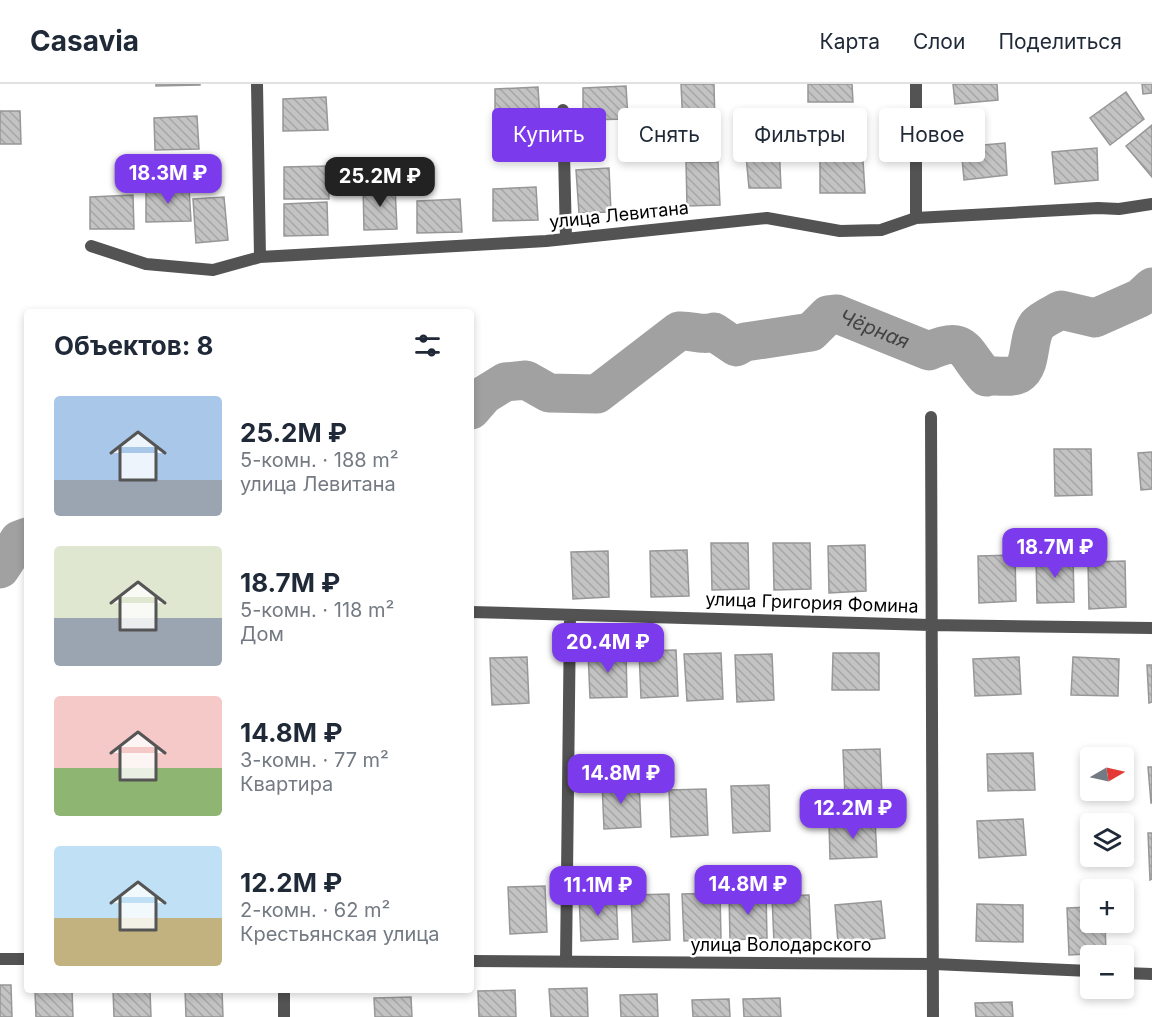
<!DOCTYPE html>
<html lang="ru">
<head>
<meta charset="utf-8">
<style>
  :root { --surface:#fff; --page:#f2f2f3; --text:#1f2937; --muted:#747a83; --line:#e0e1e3; --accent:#7c3aed }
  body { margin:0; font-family:Inter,sans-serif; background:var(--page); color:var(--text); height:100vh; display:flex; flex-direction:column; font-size:22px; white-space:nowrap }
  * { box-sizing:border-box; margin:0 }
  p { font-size:20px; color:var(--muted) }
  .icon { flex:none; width:33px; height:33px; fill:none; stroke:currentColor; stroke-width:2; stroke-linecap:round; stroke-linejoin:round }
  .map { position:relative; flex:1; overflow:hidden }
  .sheet { position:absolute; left:24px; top:225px; width:450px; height:684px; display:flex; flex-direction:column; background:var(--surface); border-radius:6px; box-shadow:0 3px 9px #0003 }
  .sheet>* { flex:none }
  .guide { position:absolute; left:492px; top:24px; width:570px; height:54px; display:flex; gap:12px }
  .needle { width:39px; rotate:81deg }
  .controls { position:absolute; left:1080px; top:663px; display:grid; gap:12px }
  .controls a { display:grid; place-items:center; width:54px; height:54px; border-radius:6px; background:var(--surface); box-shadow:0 3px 9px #0003; font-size:30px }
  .price { position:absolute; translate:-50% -51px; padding:0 14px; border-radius:12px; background:var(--accent); color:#fff; font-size:20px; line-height:39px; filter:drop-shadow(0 2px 3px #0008) }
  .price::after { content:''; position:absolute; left:50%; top:36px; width:18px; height:14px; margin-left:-9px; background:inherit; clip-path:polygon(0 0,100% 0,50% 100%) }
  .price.selected { background:#222; color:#fff }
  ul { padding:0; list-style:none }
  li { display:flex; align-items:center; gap:18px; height:150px; padding:0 30px }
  li span { display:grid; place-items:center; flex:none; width:168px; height:120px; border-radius:6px; color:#555 }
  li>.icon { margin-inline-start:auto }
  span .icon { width:72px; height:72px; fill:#fffc; stroke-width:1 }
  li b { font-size:26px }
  h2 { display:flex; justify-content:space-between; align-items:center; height:72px; padding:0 30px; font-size:26px }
  .tag { padding:0 21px; border-radius:6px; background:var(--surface); box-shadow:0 3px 9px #0003; font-size:21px; line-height:54px }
  .tag.selected { background:var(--accent); color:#fff }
  header { display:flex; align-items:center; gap:36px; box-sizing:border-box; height:84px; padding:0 30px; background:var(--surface); border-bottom:2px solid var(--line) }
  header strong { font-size:28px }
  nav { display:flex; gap:33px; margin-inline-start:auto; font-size:21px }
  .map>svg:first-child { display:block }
</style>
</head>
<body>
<header>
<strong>Casavia</strong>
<nav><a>Карта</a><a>Слои</a><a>Поделиться</a></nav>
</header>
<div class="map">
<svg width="1152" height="933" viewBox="0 0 1152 933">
  <defs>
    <pattern id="building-back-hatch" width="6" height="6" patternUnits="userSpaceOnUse" patternTransform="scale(1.5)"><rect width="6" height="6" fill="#c3c3c3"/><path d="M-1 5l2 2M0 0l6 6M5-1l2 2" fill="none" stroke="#a6a6a6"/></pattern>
  </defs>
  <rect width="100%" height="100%" fill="#fff"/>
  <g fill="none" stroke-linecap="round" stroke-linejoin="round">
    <g stroke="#a1a1a1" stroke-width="39">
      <path id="s1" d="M471,326L484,311L505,298L526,296L549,309L597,310L679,247C692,246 702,252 714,248L736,263L745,258L811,248L828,231L837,230L929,267C967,250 963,268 986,293C996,290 1009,295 1019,290C1032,282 1027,255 1037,241C1042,235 1054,230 1061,226L1095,234L1140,214L1152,203"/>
      <path d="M0,485L19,456L27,453"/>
    </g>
  </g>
  <path fill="url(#building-back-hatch)" stroke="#979797" stroke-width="1.5" d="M156,0H200V1L156,2Z
    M681,0H714L715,42H683Z
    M808,0H852L853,18H808Z
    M953,0H997L998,16L955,20Z
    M1142,0H1152V9L1143,10Z
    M626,2L628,35L583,36V4Z
    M538,3L540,36L495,37V5Z
    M1126,8L1144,35L1110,61L1090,34Z
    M326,13L328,46L283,47V15Z
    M0,27H20L21,60H0Z
    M197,32L199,65L155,66L154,34Z
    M863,40L865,73L820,74V42Z
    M1152,41V93L1126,62Z
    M779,59L781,104H749L745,61Z
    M1005,59L1007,91L964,96L961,63Z
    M1097,64L1098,96L1055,100L1052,68Z
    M863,76L865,109H820V77Z
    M686,78H718L720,121L687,122Z
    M328,82L329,115H284V83Z
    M609,84L611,128L579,129L576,86Z
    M363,102H395L397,145L364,146Z
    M536,103L538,136L493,137V105Z
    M189,104L191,137L146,138V106Z
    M133,111L134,145H90V113Z
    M224,113L228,156L196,159L193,115Z
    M460,115L462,148L417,149V117Z
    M327,118L328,151L284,152V120Z
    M1054,365H1091L1092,411L1055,412Z
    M1152,368V405L1141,406L1138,369Z
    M711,459H748L749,505L712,506Z
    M773,459H810L811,505L774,506Z
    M865,461L866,507L829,509L828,462Z
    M687,466L689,512L651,513L650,467Z
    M608,467L609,513L573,515L571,468Z
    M1015,471L1016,517L979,519L978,472Z
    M1036,472H1073L1074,518L1037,519Z
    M1125,477L1126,523L1089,525L1088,478Z
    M626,566L627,613L590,614L588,567Z
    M676,566L678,612L641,614L639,567Z
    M721,569L723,615L687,617L684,570Z
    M833,569H879V606H832Z
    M772,570L774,616L737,618L735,571Z
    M527,573L529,619L492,621L490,574Z
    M1019,573L1021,610L975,612L973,575Z
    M1073,573L1119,575L1118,612L1071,611Z
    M1147,581H1152V618L1149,619Z
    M880,665L882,711L845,713L843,666Z
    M1033,669L1035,706L988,707L987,670Z
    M1148,683H1152V719H1151Z
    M639,697L641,743L604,745L602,698Z
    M769,701L770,747L733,749L731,702Z
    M706,705L708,751L671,753L669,706Z
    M1023,735L1026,771L979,774L977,737Z
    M875,736L877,773L830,775L829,738Z
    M1148,749H1152V795L1150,796Z
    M545,802L547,848L510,850L508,803Z
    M766,808L767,854L730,856L729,809Z
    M616,809L618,855L581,857L579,810Z
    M720,809L721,855L684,857L682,810Z
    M669,810L670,856L633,858L631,811Z
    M809,811L811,857L774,859L772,812Z
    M881,817L885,854L838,859L835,821Z
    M977,820L1023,821V858L976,857Z
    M1090,823V838H1105L1106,869L1069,871L1067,824Z
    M0,901H11L12,933H0Z
    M587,904L588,933H551L549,905Z
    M72,906L73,933H36L35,907Z
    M113,906H150L151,933H114Z
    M185,906H222L223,933H186Z
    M515,906L516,933H479L478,907Z
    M657,910L658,933H621L620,911Z
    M411,913L412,933H375L374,914Z
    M780,914L781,933H744L743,915Z
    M729,915L730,933H693L692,916Z
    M1012,918L1013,933H976L975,919Z"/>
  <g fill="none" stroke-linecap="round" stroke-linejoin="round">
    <path stroke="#535353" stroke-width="12" d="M257,0L260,173
      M916,0V134
      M563,26L566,155
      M91,162L146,180L213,186L260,173L546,157L767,134L840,147L881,146L916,134L1098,124L1119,125L1152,120
      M931,333L933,933
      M471,528L930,541L1152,544
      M0,875H27
      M471,877L934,880L1090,887
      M566,877L570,531
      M1124,889L1152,890
      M284,906V933"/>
  </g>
  <g text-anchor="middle" stroke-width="5" stroke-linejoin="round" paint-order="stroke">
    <g font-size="18" fill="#000" stroke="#fff">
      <text transform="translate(619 131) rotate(-6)" y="6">улица Левитана</text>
      <text transform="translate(812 519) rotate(2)" y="6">улица Григория Фомина</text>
      <text x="781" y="867">улица Володарского</text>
    </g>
    <g font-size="20" font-style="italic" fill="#424242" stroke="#fff">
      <text dy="7" stroke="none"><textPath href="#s1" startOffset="456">Чёрная</textPath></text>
    </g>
  </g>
</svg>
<div class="controls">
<a><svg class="needle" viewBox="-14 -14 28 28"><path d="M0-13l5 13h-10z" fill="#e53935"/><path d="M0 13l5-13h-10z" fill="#747a83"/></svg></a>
<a><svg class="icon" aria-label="layers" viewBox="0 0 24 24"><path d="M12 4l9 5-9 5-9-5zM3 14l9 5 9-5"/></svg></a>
<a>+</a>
<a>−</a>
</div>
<b class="price" style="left:168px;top:121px">18.3M ₽</b>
<b class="price selected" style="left:380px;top:124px">25.2M ₽</b>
<b class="price" style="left:1055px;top:495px">18.7M ₽</b>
<b class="price" style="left:608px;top:590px">20.4M ₽</b>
<b class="price" style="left:621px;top:721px">14.8M ₽</b>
<b class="price" style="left:853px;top:756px">12.2M ₽</b>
<b class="price" style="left:748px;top:832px">14.8M ₽</b>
<b class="price" style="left:598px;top:833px">11.1M ₽</b>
<div class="guide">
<a class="tag selected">Купить</a>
<a class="tag">Снять</a>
<a class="tag">Фильтры</a>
<a class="tag">Новое</a>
</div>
<section class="sheet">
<h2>Объектов: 8<svg class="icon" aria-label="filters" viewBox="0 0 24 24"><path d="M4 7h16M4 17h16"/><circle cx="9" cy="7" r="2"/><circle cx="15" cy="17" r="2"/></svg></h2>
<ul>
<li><span style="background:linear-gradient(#a9c7e8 70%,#9aa5b1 0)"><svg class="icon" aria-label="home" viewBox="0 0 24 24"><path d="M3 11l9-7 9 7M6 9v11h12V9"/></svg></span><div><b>25.2M ₽</b><p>5-комн. · 188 m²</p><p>улица Левитана</p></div></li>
<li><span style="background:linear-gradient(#dfe7d0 60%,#9aa5b1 0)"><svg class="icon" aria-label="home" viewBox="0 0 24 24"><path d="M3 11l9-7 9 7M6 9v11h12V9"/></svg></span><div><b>18.7M ₽</b><p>5-комн. · 118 m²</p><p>Дом</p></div></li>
<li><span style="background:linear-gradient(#f6c9c9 60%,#8fb573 0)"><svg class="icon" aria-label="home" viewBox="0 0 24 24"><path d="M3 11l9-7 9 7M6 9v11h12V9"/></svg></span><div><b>14.8M ₽</b><p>3-комн. · 77 m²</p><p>Квартира</p></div></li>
<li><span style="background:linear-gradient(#bfe0f5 60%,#c2b280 0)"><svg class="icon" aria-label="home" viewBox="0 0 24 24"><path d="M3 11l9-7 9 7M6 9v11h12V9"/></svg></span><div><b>12.2M ₽</b><p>2-комн. · 62 m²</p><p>Крестьянская улица</p></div></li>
</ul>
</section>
</div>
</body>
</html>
